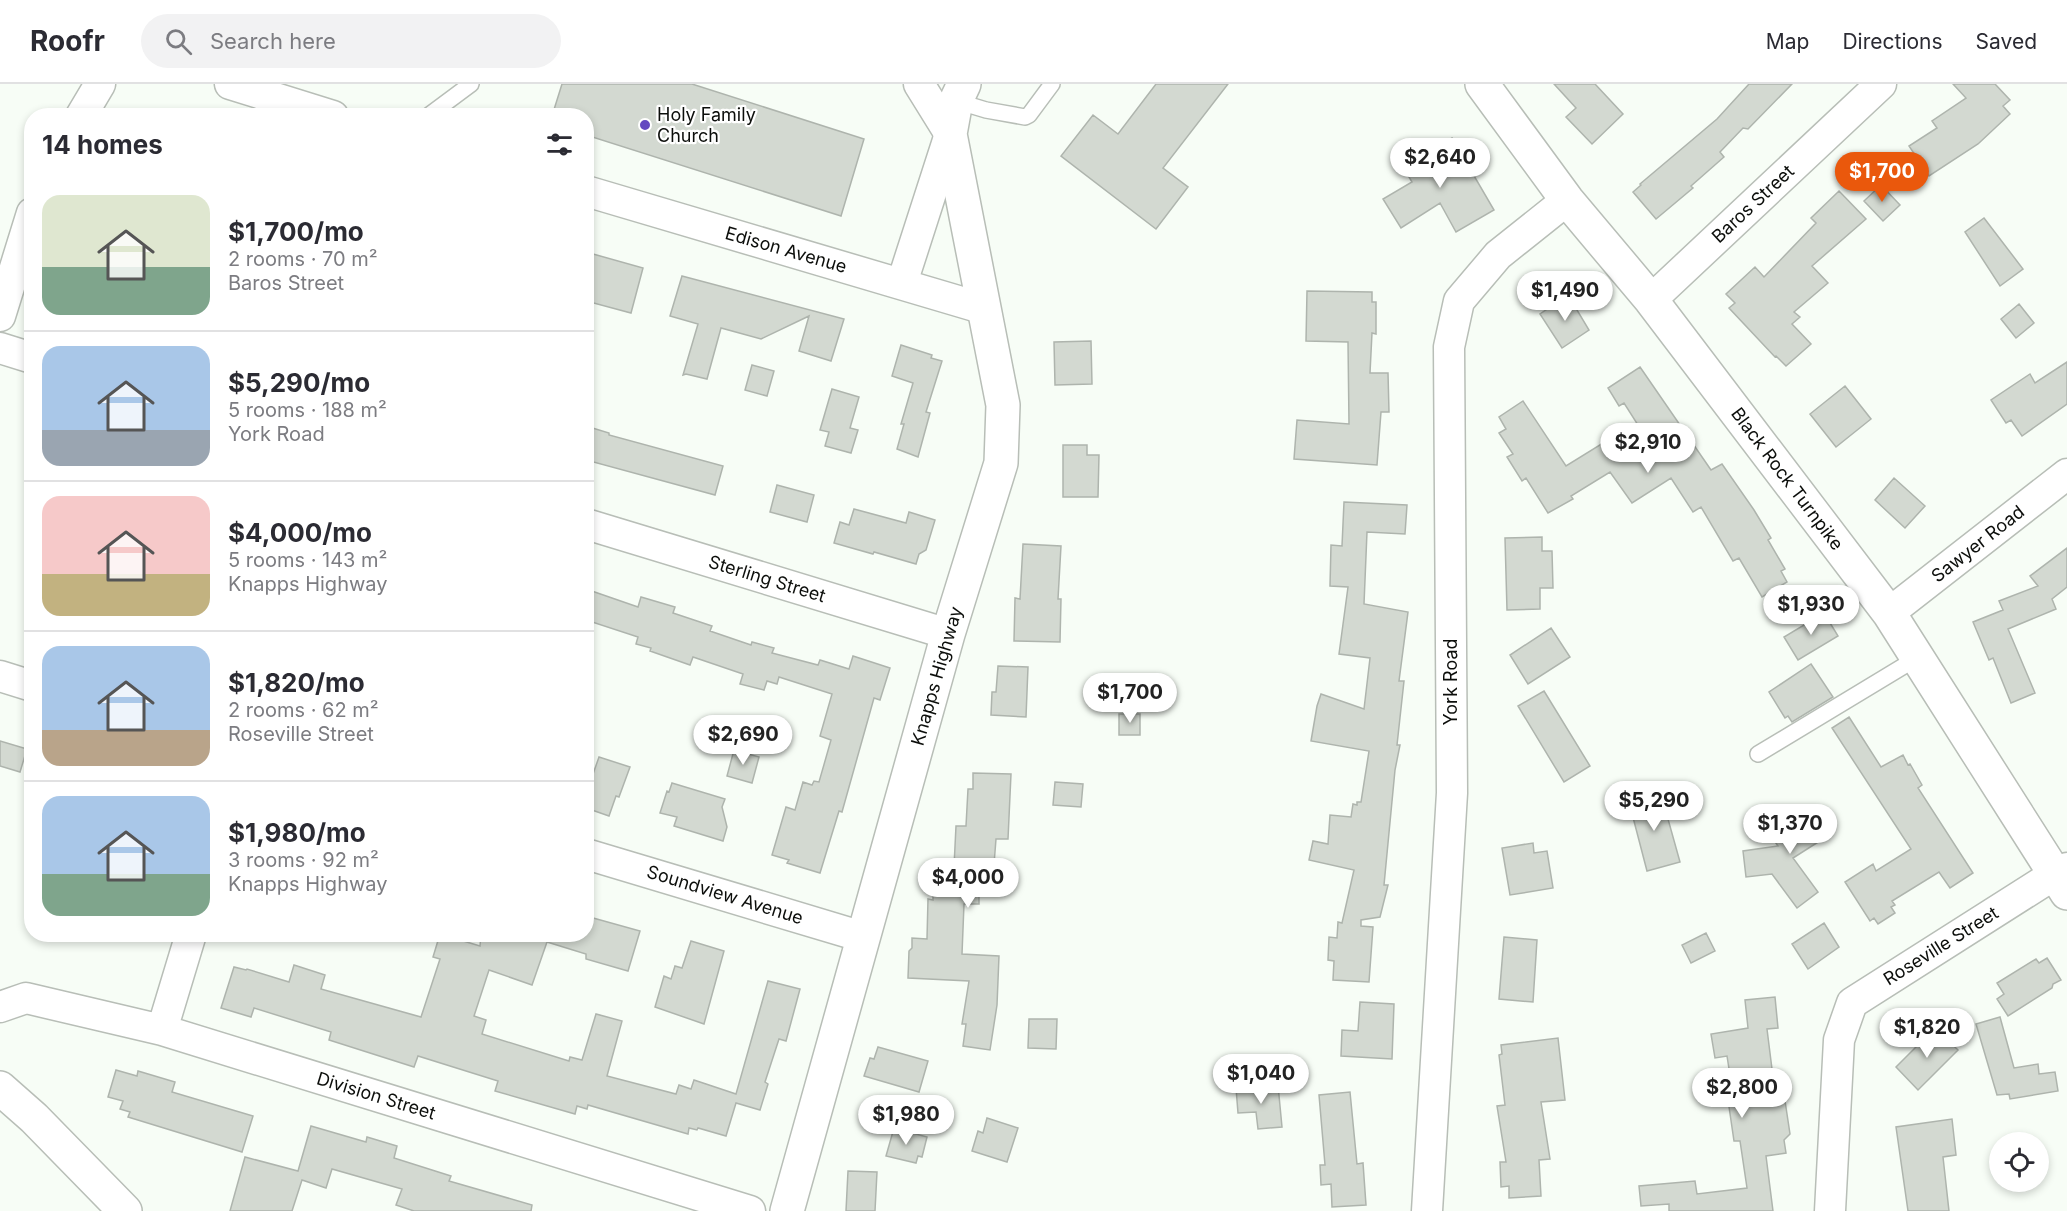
<!DOCTYPE html>
<html lang="en">
<head>
<meta charset="utf-8">
<style>
  :root { --surface:#fff; --page:#f2f2f3; --text:#2b2b33; --muted:#7c7c81; --line:#e1e1e2; --accent:#ea580c }
  body { margin:0; font-family:Inter,sans-serif; background:var(--page); color:var(--text); height:100vh; display:flex; flex-direction:column; font-size:22px; white-space:nowrap }
  * { box-sizing:border-box; margin:0 }
  p { font-size:20px; color:var(--muted) }
  .icon { flex:none; width:33px; height:33px; fill:none; stroke:currentColor; stroke-width:2; stroke-linecap:round; stroke-linejoin:round }
  .map { position:relative; flex:1; overflow:hidden }
  .details { position:absolute; left:24px; top:24px; width:570px; height:834px; display:flex; flex-direction:column; background:var(--surface); border-radius:24px; box-shadow:0 3px 9px #0003 }
  .details>* { flex:none }
  .fabs { position:absolute; left:1989px; top:1048px; display:grid; gap:12px }
  .fabs a { display:grid; place-items:center; width:60px; height:60px; border-radius:50%; background:var(--surface); box-shadow:0 3px 9px #0003; font-size:30px }
  .price { position:absolute; translate:-50% -51px; padding:0 14px; border-radius:21px; background:#fff; color:#222; font-size:20px; line-height:39px; filter:drop-shadow(0 2px 3px #0008) }
  .price::after { content:''; position:absolute; left:50%; top:36px; width:18px; height:14px; margin-left:-9px; background:inherit; clip-path:polygon(0 0,100% 0,50% 100%) }
  .price.on { background:var(--accent); color:#fff }
  ul { padding:0; list-style:none }
  li { display:flex; align-items:center; gap:18px; height:150px; padding:0 18px }
  li+li { border-top:2px solid var(--line) }
  li span { display:grid; place-items:center; flex:none; width:168px; height:120px; border-radius:18px; color:#555 }
  li>.icon { margin-inline-start:auto }
  span .icon { width:72px; height:72px; fill:#fffc; stroke-width:1 }
  li b { font-size:26px }
  h2 { display:flex; justify-content:space-between; align-items:center; height:72px; padding:0 18px; font-size:26px }
  header { display:flex; align-items:center; gap:36px; box-sizing:border-box; height:84px; padding:0 30px; background:var(--surface); border-bottom:2px solid var(--line) }
  header strong { font-size:28px }
  nav { display:flex; gap:33px; margin-inline-start:auto; font-size:21px }
  .search { width:420px; height:54px; background:var(--page); display:flex; align-items:center; gap:15px; box-sizing:border-box; padding:0 21px; border-radius:33px; color:var(--muted); font-size:22px }
  .map>svg:first-child { display:block }
</style>
</head>
<body>
<header>
<strong>Roofr</strong>
<div class="search"><svg class="icon" aria-label="search" viewBox="0 0 24 24"><circle cx="10" cy="10" r="6"/><path d="M15 15l6 6"/></svg>Search here</div>
<nav><a>Map</a><a>Directions</a><a>Saved</a></nav>
</header>
<div class="map">
<svg width="2067" height="1127" viewBox="0 0 2067 1127">
  <rect width="100%" height="100%" fill="#f7fdf6"/>
  <path fill="#d3d9d1" stroke="#aeb4ad" stroke-width="1.5" d="M562,0H692L864,55L841,132L586,51V32H552Z
    M1156,0H1228L1163,84L1188,103L1156,145L1061,72L1093,31L1118,50Z
    M1554,0H1595L1623,30L1592,60L1566,33L1576,24Z
    M1749,0H1792L1748,45L1743,44L1720,68L1724,73L1691,102L1693,104L1656,135L1633,108L1641,101L1640,100L1717,35Z
    M1953,0H1995L2010,16L2003,22L2010,30L1978,60L1929,92L1909,62L1937,44L1932,37L1966,14Z
    M1452,54L1494,126L1456,148L1440,119L1401,144L1383,115L1412,98L1403,83Z
    M1881,101L1900,121L1883,137L1864,117Z
    M1839,107L1866,135L1812,182L1828,199L1794,228L1800,233L1792,240L1811,260L1786,282L1776,272L1775,273L1729,224L1735,219L1726,210L1755,183L1764,193L1816,139L1811,134Z
    M1984,134L2023,185L2000,202L1965,148Z
    M586,168L643,184L631,229L586,217Z
    M682,192L844,235L831,277L799,267L809,232L761,255L721,244L707,295L686,290L683,291L698,240L670,232Z
    M1307,207L1372,208V218H1376V250L1372,249L1370,289H1388L1389,328H1381L1377,381L1294,375L1297,336L1349,340L1348,258L1306,257Z
    M1568,211L1589,246L1562,264L1540,230Z
    M2019,220L2034,239L2016,254L2001,235Z
    M1091,257L1092,300L1055,301L1054,258Z
    M901,261L932,271L931,274L942,277L926,328L930,329L918,373L897,365L904,340H901L913,299L892,292Z
    M2067,278V320L2022,352L2011,336L2006,339L1991,316L2030,290L2035,299Z
    M752,281L774,287L767,312L745,306Z
    M1640,283L1711,386L1722,380L1754,426L1771,454L1768,456L1785,485L1781,487L1787,498L1762,513L1739,474L1733,477L1701,423L1693,428L1671,394L1632,419L1610,388L1571,412L1573,415L1548,429L1526,394L1522,397L1507,373L1513,370L1499,349L1506,345L1499,333L1523,317L1566,382L1603,359L1612,374L1645,352L1624,319L1619,322L1608,304Z
    M1845,302L1871,335L1836,363L1810,330Z
    M832,305L859,313L850,344L858,346L851,369L825,362L829,348L820,346Z
    M586,342L609,349V351L723,382L715,411L586,376Z
    M1063,361H1087V371H1099L1098,413H1063Z
    M1894,394L1925,422L1905,444L1875,416Z
    M777,401L814,411L807,438L770,428Z
    M1344,418L1407,421L1405,450L1367,448L1364,520L1408,528L1399,597H1404L1397,661H1400L1395,686L1384,801H1388L1380,833L1361,836V842L1373,843L1369,898L1333,896L1334,877L1328,876L1329,853L1337,854L1338,838L1342,839L1354,786L1309,776L1313,757L1328,760L1330,731L1351,733L1353,720L1357,721V718H1361L1369,667L1311,657L1317,622L1321,610L1364,625L1370,574L1339,570L1348,503L1330,502L1331,461L1342,462Z
    M854,425L906,439L909,428L935,436L926,466L919,470L916,480L874,468L873,470L834,459L840,438L849,441Z
    M1542,453V467H1552L1553,504H1540V525L1507,526L1505,454Z
    M1023,460L1061,462L1058,515H1061L1060,558L1014,557L1015,514L1020,515Z
    M2067,464V503L2052,515L2056,525L2008,545L2035,609L2011,619L1993,574L1989,576L1973,538L2003,526L1999,517L2038,502L2030,492Z
    M586,505L638,523L641,513L675,523L673,529L712,542L710,547L751,561L752,558L774,564L772,569L818,581L820,576L849,585L853,572L890,584L880,616L874,614L842,728L839,727L820,789L787,779L789,776L772,771L786,723L795,726L803,698L812,701L814,697L819,698L831,656L820,652L832,610L779,593L777,600L767,597L764,606L740,600L743,590L693,573L690,581L650,567L651,564L636,560L638,553L586,536Z
    M1824,529L1838,552L1798,576L1784,553Z
    M1551,544L1570,573L1528,600L1510,571Z
    M1811,580L1833,613L1792,638L1788,632L1785,634L1769,608Z
    M998,582L1028,583L1026,633L991,631L992,608H996Z
    M1544,607L1590,682L1564,698L1518,622Z
    M1119,630H1140V651H1119Z
    M1849,633L1881,683L1903,671L1908,681L1910,680L1922,701L1918,704L1973,789L1950,804L1939,788L1892,817L1895,821L1891,823L1895,829L1878,840L1874,834L1870,837L1845,798L1873,780L1876,787L1911,765L1832,644Z
    M0,657L27,665L20,688L0,682Z
    M734,666L759,673L752,699L727,692Z
    M599,673L630,683L619,713L616,712L609,732L586,724V710Z
    M973,689L1011,690L1008,755H996L992,806L979,803V820H964L962,870L999,872L997,921L990,966L963,962L966,940H962L969,897L908,894L909,867L912,864V854L927,855L928,815L933,816V802L953,803L956,742H966L968,705H973Z
    M1055,698L1083,700L1081,723L1053,721Z
    M672,699L725,715L722,723L727,743L723,757L674,742L677,733L660,729L667,707L669,708Z
    M1661,710L1680,778L1647,787L1629,718Z
    M1817,722L1834,748L1793,774L1818,808L1797,824L1772,790L1746,793L1743,767L1778,762L1771,752Z
    M1533,759L1534,769L1547,767L1553,804L1510,811L1502,764Z
    M586,832L640,847L628,887L586,875V870L547,858L532,901L489,886L474,932L486,936L482,950L569,977L570,973L582,976L596,930L622,937L607,992L676,1010L679,1001L691,1005L694,996L736,1010L768,897L800,905L786,957L779,955L765,998L768,1000L760,1026L736,1019L726,1052L698,1044L697,1046L689,1044L688,1050L588,1021L587,1025L577,1022L575,1030L495,1007L498,997L418,972L414,983L329,956L331,948L254,924L251,933L221,924L234,883L246,886L247,885L289,898L294,881L325,891L321,905L421,933L440,875L433,873L440,850L480,862L481,850H586Z
    M1824,839L1839,863L1808,885L1792,860Z
    M1706,849L1715,867L1691,879L1682,861Z
    M1504,853L1537,856L1533,918L1499,915Z
    M691,857L724,867L704,940L655,923L664,892L671,895L675,882L682,884Z
    M2047,874L2061,896L2053,900L2052,904L2008,932L1997,915L2004,910L1997,899L2036,875L2039,879Z
    M1775,913L1778,944L1767,945L1773,993L1782,997L1790,1050L1784,1056L1786,1069L1766,1072L1773,1127H1669V1120L1641,1122L1639,1102L1695,1097L1697,1110L1747,1104L1740,1057H1734L1727,1009L1732,1004L1727,972L1715,974L1711,950L1748,944L1745,916Z
    M1360,918L1394,920L1392,975L1341,972L1342,946L1358,947Z
    M2000,933L2014,984L2038,980L2039,990L2055,988L2058,1007L2010,1015L2009,1010L1997,1011L1976,940Z
    M1029,935H1057L1056,965L1028,964Z
    M1935,944L1958,966L1918,1006L1896,983Z
    M1558,954L1565,1016L1541,1018L1550,1075L1539,1076L1541,1112L1509,1114V1102L1501,1103L1500,1078H1506L1497,1022L1505,1021L1499,971L1502,970L1501,961Z
    M878,963L928,977L919,1008L864,992L870,974L874,975Z
    M116,986L137,992L138,987L175,998L172,1008L253,1032L242,1068L128,1033L130,1028L120,1025L123,1017L108,1013Z
    M1278,1001L1282,1043L1258,1045L1256,1028L1238,1029L1236,1004Z
    M1350,1008L1357,1080L1363,1079L1366,1121L1332,1123L1331,1100L1321,1101L1320,1081H1325L1319,1011Z
    M987,1034L1018,1044L1007,1078L972,1067L978,1047L983,1049Z
    M1952,1035L1956,1071L1943,1073L1949,1127H1908L1896,1043Z
    M311,1042L366,1058L367,1053L397,1062L394,1074L451,1092L449,1097L532,1121L531,1127H414L396,1121L402,1105L332,1085L326,1104L302,1096L292,1127H230L245,1073L298,1087Z
    M894,1044L927,1053L922,1073L918,1072L916,1079L886,1072Z
    M848,1087L877,1088L875,1127H846Z"/>
  <g fill="none" stroke-linecap="round" stroke-linejoin="round">
    <defs>
      <path id="lane" d="M956,17L986,26L1025,33L1029,31L1052,0
        M428,32L471,0
        M1758,670L1917,574"/>
      <path id="street" d="M230,0L333,32
        M81,32L100,0
        M586,107L985,225
        M902,199L950,50L919,0
        M1651,216L1881,0
        M0,232L32,129
        M0,264L32,274
        M586,440L948,550
        M1889,529L2067,390
        M0,592L32,602
        M586,770L863,853
        M0,923L26,914L162,946L750,1127
        M162,946L191,850
        M1427,1127L1452,709L1449,263L1459,217L1498,171L1567,116
        M1830,1127L1839,956L1852,919L2055,790L2067,784"/>
      <path id="secondary" d="M0,1004L34,1034L125,1127
        M787,1127L948,550L1001,379L1003,321L950,50L956,17L964,0"/>
      <path id="primary" d="M1482,0L1567,116L1651,216L1889,529L2067,809"/>
    </defs>
    <use href="#lane" stroke="#b8beb7" stroke-width="18"/>
    <use href="#street" stroke="#b8beb7" stroke-width="33"/>
    <use href="#secondary" stroke="#b8beb7" stroke-width="36"/>
    <use href="#primary" stroke="#b8beb7" stroke-width="36"/>
    <use href="#lane" stroke="#fff" stroke-width="15"/>
    <use href="#street" stroke="#fff" stroke-width="30"/>
    <use href="#secondary" stroke="#fff" stroke-width="33"/>
    <use href="#primary" stroke="#fff" stroke-width="33"/>
  </g>
  <circle fill="#6348c0" stroke="#fff" stroke-width="2" cx="645" cy="41" r="6"/>
  <g text-anchor="middle" stroke-width="4.5" stroke-linejoin="round" paint-order="stroke">
    <g font-size="18" fill="#0c0e0b" stroke="#fff" text-anchor="start">
      <text x="657" y="37">Holy Family<tspan x="657" dy="21">Church</tspan></text>
    </g>
    <g font-size="18" fill="#0c0e0b" stroke="#fff">
      <text transform="translate(1753 120) rotate(-43)" y="6">Baros Street</text>
      <text transform="translate(786 166) rotate(16)" y="6">Edison Avenue</text>
      <text transform="translate(1787 395) rotate(53)" y="6">Black Rock Turnpike</text>
      <text transform="translate(1978 460) rotate(-38)" y="6">Sawyer Road</text>
      <text transform="translate(767 495) rotate(17)" y="6">Sterling Street</text>
      <text transform="translate(937 592) rotate(-74)" y="6">Knapps Highway</text>
      <text transform="translate(1451 598) rotate(-90)" y="6">York Road</text>
      <text transform="translate(725 811) rotate(17)" y="6">Soundview Avenue</text>
      <text transform="translate(1941 862) rotate(-32)" y="6">Roseville Street</text>
      <text transform="translate(376 1012) rotate(17)" y="6">Division Street</text>
    </g>
  </g>
</svg>
<div class="fabs">
<a><svg class="icon" aria-label="locate" viewBox="0 0 24 24"><circle cx="12" cy="12" r="6"/><path d="M12 2v4M12 18v4M2 12h4M18 12h4"/></svg></a>
</div>
<b class="price" style="left:1440px;top:105px">$2,640</b>
<b class="price on" style="left:1882px;top:119px">$1,700</b>
<b class="price" style="left:1565px;top:238px">$1,490</b>
<b class="price" style="left:1648px;top:390px">$2,910</b>
<b class="price" style="left:1811px;top:552px">$1,930</b>
<b class="price" style="left:1130px;top:640px">$1,700</b>
<b class="price" style="left:743px;top:682px">$2,690</b>
<b class="price" style="left:1654px;top:748px">$5,290</b>
<b class="price" style="left:1790px;top:771px">$1,370</b>
<b class="price" style="left:968px;top:825px">$4,000</b>
<b class="price" style="left:1927px;top:975px">$1,820</b>
<b class="price" style="left:1261px;top:1021px">$1,040</b>
<b class="price" style="left:1742px;top:1035px">$2,800</b>
<b class="price" style="left:906px;top:1062px">$1,980</b>
<section class="details">
<h2>14 homes<svg class="icon" aria-label="filters" viewBox="0 0 24 24"><path d="M4 7h16M4 17h16"/><circle cx="9" cy="7" r="2"/><circle cx="15" cy="17" r="2"/></svg></h2>
<ul>
<li><span style="background:linear-gradient(#dfe7d0 60%,#7fa58c 0)"><svg class="icon" aria-label="home" viewBox="0 0 24 24"><path d="M3 11l9-7 9 7M6 9v11h12V9"/></svg></span><div><b>$1,700/mo</b><p>2 rooms · 70 m²</p><p>Baros Street</p></div></li>
<li><span style="background:linear-gradient(#a9c7e8 70%,#9aa5b1 0)"><svg class="icon" aria-label="home" viewBox="0 0 24 24"><path d="M3 11l9-7 9 7M6 9v11h12V9"/></svg></span><div><b>$5,290/mo</b><p>5 rooms · 188 m²</p><p>York Road</p></div></li>
<li><span style="background:linear-gradient(#f6c9c9 65%,#c2b280 0)"><svg class="icon" aria-label="home" viewBox="0 0 24 24"><path d="M3 11l9-7 9 7M6 9v11h12V9"/></svg></span><div><b>$4,000/mo</b><p>5 rooms · 143 m²</p><p>Knapps Highway</p></div></li>
<li><span style="background:linear-gradient(#a9c7e8 70%,#b9a48a 0)"><svg class="icon" aria-label="home" viewBox="0 0 24 24"><path d="M3 11l9-7 9 7M6 9v11h12V9"/></svg></span><div><b>$1,820/mo</b><p>2 rooms · 62 m²</p><p>Roseville Street</p></div></li>
<li><span style="background:linear-gradient(#a9c7e8 65%,#7fa58c 0)"><svg class="icon" aria-label="home" viewBox="0 0 24 24"><path d="M3 11l9-7 9 7M6 9v11h12V9"/></svg></span><div><b>$1,980/mo</b><p>3 rooms · 92 m²</p><p>Knapps Highway</p></div></li>
</ul>
</section>
</div>
</body>
</html>
